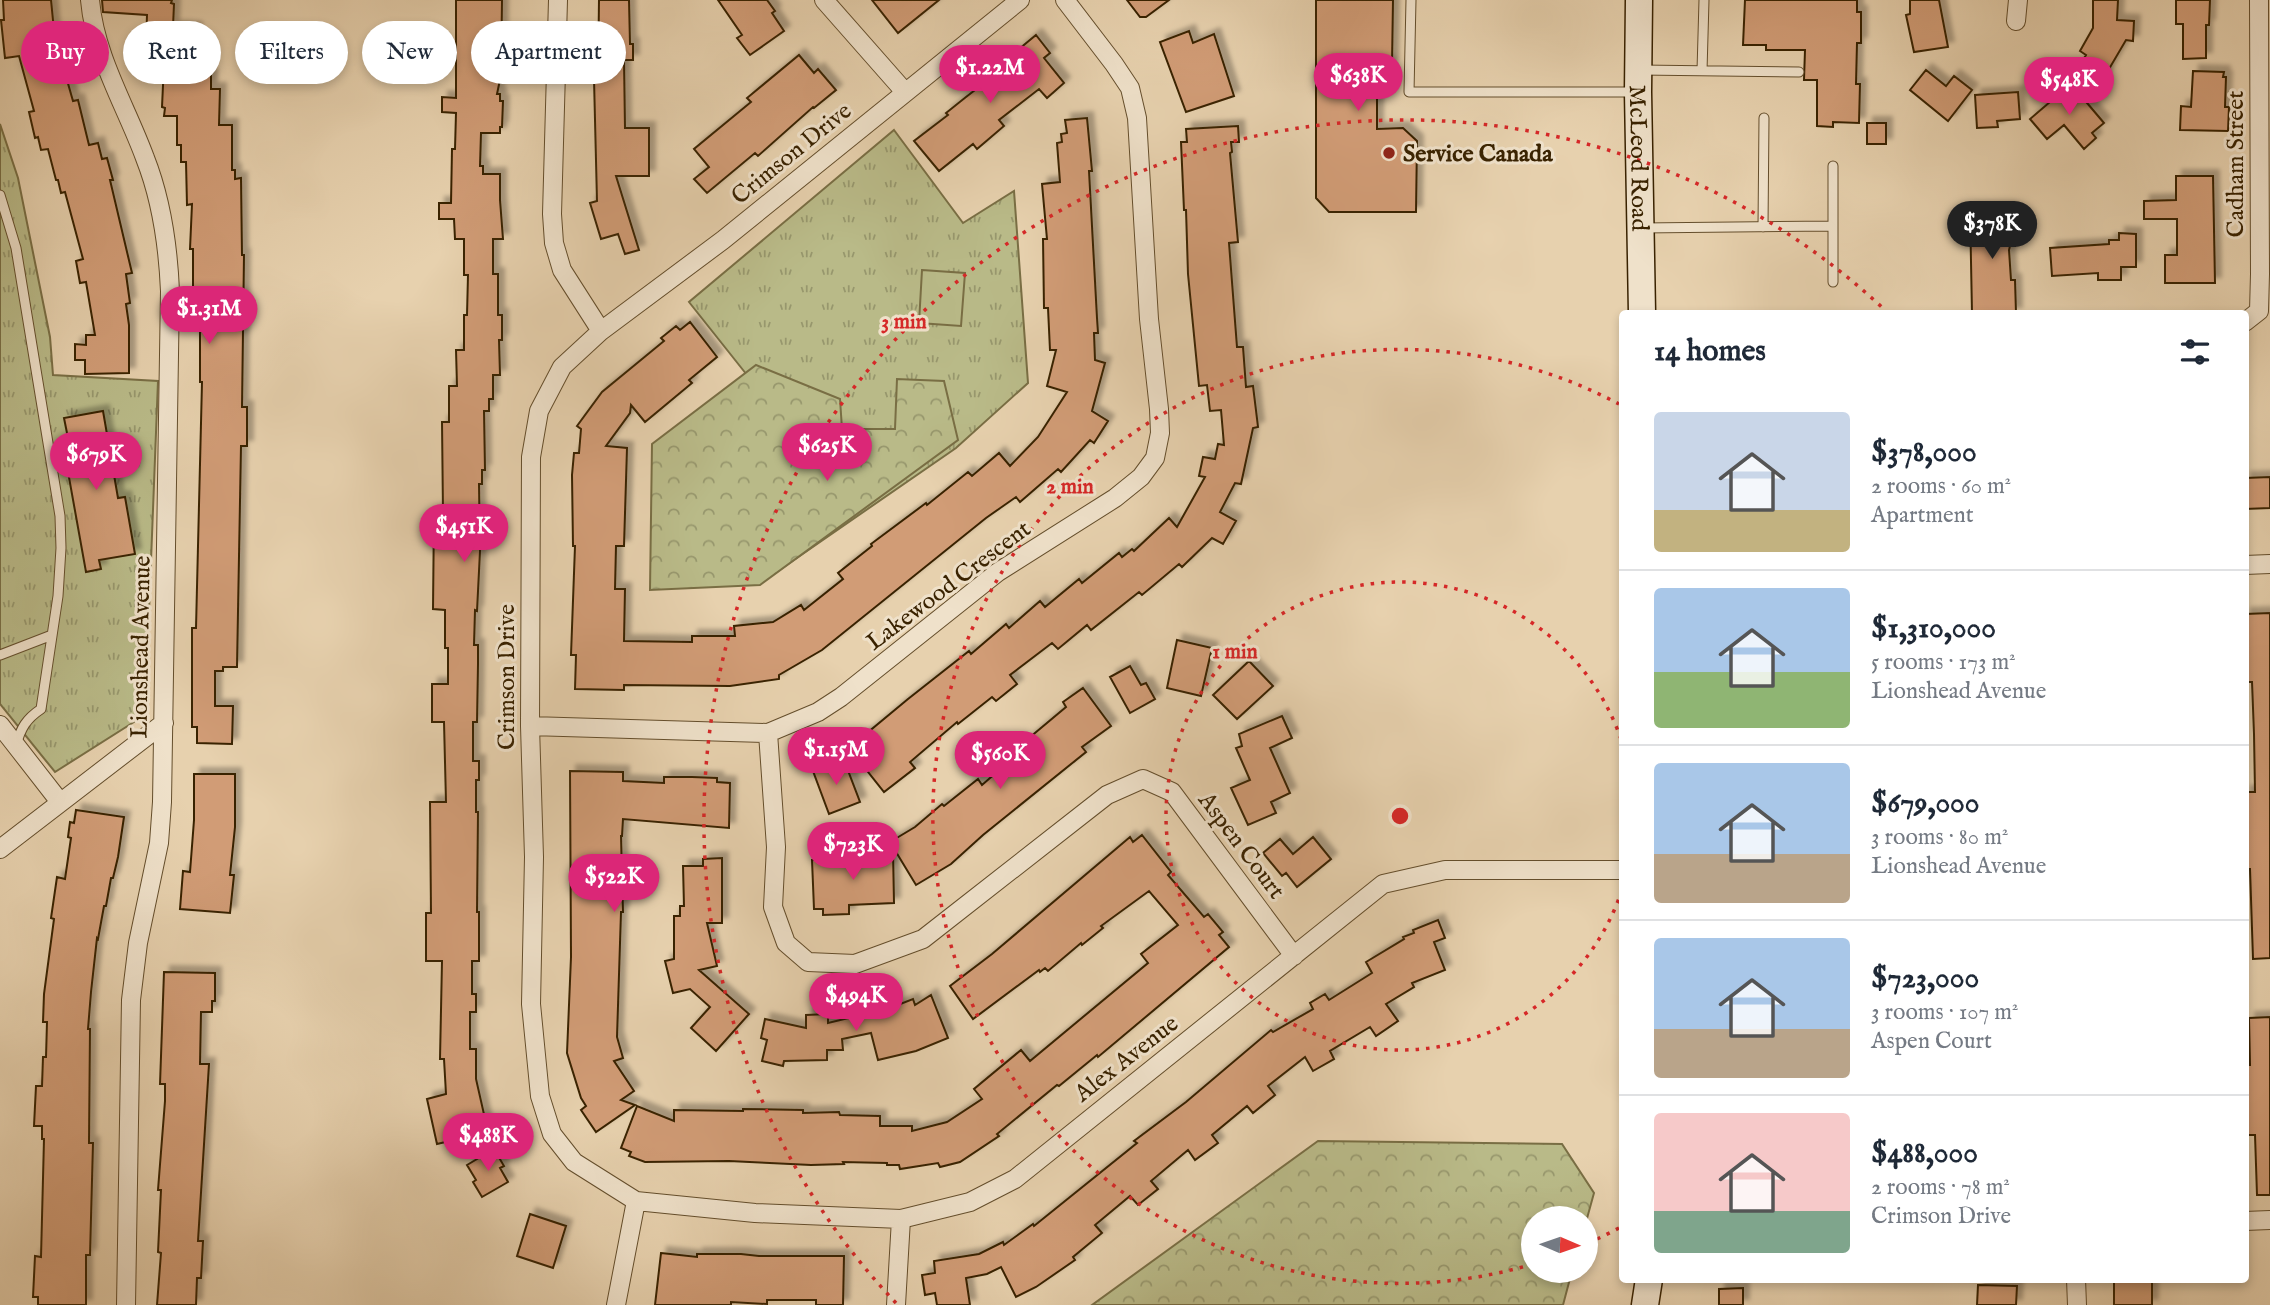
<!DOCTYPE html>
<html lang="en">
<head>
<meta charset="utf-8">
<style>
  :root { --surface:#fff; --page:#f6f6f7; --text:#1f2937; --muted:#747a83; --line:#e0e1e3; --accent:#db2777 }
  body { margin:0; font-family:"IM FELL English",serif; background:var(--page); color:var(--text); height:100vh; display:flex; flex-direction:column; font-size:26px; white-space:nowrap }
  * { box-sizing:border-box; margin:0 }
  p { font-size:23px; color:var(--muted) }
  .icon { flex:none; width:38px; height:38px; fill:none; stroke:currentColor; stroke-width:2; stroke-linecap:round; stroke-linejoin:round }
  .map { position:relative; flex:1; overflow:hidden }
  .panel { position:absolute; left:1619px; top:310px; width:630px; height:973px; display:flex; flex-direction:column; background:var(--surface); border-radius:7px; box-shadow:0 4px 10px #0003 }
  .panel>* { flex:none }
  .hud { position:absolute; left:21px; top:21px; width:665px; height:63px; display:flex; gap:14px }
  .needle { width:46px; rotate:92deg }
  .controls { position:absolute; left:1521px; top:1206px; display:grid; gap:14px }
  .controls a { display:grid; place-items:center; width:77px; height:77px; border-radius:50%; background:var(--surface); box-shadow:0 4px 10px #0003; font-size:35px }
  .price { position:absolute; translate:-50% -60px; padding:0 16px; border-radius:24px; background:var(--accent); color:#fff; font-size:23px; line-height:46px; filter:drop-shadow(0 2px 4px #0008) }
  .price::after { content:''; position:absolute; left:50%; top:42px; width:21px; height:16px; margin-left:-10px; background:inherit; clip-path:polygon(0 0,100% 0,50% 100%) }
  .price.current { background:#222; color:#fff }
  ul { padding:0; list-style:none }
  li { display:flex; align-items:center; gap:21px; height:175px; padding:0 35px }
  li+li { border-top:2px solid var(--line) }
  li span { display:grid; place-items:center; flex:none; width:196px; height:140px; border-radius:7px; color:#555 }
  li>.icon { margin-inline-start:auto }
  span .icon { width:84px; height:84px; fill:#fffc; stroke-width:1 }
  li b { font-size:30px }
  h2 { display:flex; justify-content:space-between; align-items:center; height:84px; padding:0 35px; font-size:30px }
  .tag { padding:0 24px; border-radius:32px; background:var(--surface); box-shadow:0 4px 10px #0003; font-size:24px; line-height:63px }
  .tag.current { background:var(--accent); color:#fff }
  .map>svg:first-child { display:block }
</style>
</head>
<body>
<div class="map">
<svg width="2270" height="1305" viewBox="0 0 2270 1305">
  <defs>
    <pattern id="grass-tufts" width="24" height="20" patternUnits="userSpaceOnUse" patternTransform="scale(1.75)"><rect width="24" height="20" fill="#b9ba88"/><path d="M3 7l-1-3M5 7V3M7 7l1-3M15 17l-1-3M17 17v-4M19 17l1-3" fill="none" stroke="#97976d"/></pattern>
    <pattern id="forest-crowns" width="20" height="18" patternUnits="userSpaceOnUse" patternTransform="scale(1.75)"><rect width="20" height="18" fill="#b9ba88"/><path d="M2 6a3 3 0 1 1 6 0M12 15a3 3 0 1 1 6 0" fill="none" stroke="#97976d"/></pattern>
    <filter id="shadow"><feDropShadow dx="6" dy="-6" stdDeviation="2" flood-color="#0004"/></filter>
  </defs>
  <rect width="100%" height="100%" fill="#e7d1ae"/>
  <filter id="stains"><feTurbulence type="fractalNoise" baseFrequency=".00286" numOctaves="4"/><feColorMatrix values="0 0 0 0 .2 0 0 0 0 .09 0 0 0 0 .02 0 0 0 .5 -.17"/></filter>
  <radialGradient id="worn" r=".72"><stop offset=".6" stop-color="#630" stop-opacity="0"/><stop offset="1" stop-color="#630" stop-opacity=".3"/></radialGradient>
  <path fill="url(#grass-tufts)" stroke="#796e44" stroke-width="2" d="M0,124L18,178L50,337L53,375L158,381L145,715L55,772L0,704Z
    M894,130L963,223L1014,191L1028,383L956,448L759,584L747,375L689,302Z"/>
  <path fill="url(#forest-crowns)" stroke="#796e44" stroke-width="2" d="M756,365L840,399L842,429H895L897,379L944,381L958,440L760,585L650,590L652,444Z
    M1318,1141L1562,1144L1594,1193L1586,1222V1218H1533V1270L1572,1271L1563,1305H1092Z"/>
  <path fill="#b9ba88" stroke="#796e44" stroke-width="2" d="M922,270L965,273L961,326L919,323Z"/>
  <path fill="#d19c76" stroke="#392200" stroke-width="2" filter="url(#shadow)" d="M3,0H51L57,61L61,59L73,101L78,100L89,145L98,143L102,159L107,158L113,180H110L132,273L126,274L130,303L126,304L129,325V373L85,374V360H75V344L86,345V335H95L86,282L80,283L76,261L83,259L65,192L61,193L58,180H56L48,149L41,150L38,137L35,138L29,112L34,111L19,56L5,58L1,20H4Z
    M102,0H172L171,3L174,4L173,27L196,28L195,50H206L205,74L211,75V89H220L219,125H232V170H235V179L241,178L242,255H244L242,407H247V446H241L237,667H223V671H215V706H233L232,744L197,743V727H192V628H196L202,382H200V313H197V293H193V249H190L192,204L187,205L186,162H181V145H177V116H164L165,108L162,107L164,64L143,63V44L146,45L147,15L103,12Z
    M456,0H502L501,75L497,94H500V101H503L502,127H500V133H481L480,166H483V174H500V200L503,239H493V274H498V315H502V340H499L500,375H493V399H489V411H484L485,470H482V484H479L480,551L477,611L475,610L474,645H478V664L477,722H473V761H479V780H476V812H478L477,912H479V961H472V994H476V1012H470V1049H476V1079L488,1132L437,1144L427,1099L446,1094L444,1059H440L442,961H426V913H431L430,802H446L444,722H432V684H448V648H445V610L433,609L434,512H443L442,422H449V386H457L456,350H464V315H467L468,275H464V239H455L454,219H439V203H451L452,149H455L456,113L442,112V97L456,98Z
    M599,0H629L630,44H633V60H624L625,128H649V176H616L639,250L625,254L618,234L601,239L590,203L597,201L594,79H598Z
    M718,0H767L775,11L772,13L784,31L750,55L737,38L742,35Z
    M872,0H939L898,33Z
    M1127,0H1169L1146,17H1140Z
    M1316,0H1393L1392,64L1377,82V129L1403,128L1417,141L1416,212H1329L1316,198Z
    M1745,0H1857V12H1861V43H1857L1856,84H1860L1859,123L1833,122V127L1817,126V80H1804L1805,50H1766V45H1743Z
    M1910,0H1939L1948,47L1914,52L1906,15L1910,14Z
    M2093,0H2118L2117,20L2134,21L2133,41L2126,40L2102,81L2078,68L2086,55L2080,51L2093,28Z
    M2176,0H2210L2209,25H2206V58L2183,59V24H2176Z
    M1189,31L1193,43L1214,34L1234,96L1186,112L1160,42Z
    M1036,35L1050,53L1044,58L1064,83L1047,98L1039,89L999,120L1004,126L977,149L973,144L939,171L914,141L948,115L946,113L966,97L1023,53L1019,49Z
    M799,55L814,73L818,69L836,90L814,108L813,107L758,156L755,153L707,193L694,179L709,167L694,149L751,102L747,98Z
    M1926,70L1946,86L1954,76L1972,90L1948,121L1910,90Z
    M2193,71L2224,72L2223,77H2226L2225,107H2229L2228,131L2180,130L2181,106L2191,107Z
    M2071,84L2104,123L2092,133L2096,138L2084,149L2064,125L2047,139L2030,119Z
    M2018,92L2020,119L1997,121L1998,127L1977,128L1975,95Z
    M1087,118L1092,171H1089L1097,318L1098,333H1094L1095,360L1105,363L1092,411L1108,421L1094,443L1090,440L1061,472L1058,469L1020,502L1016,497L986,518L822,650L779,675V679L730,686L624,685V690L575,689L576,655H571L575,546H573L572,475L574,453H579L581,429L577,426L602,392L664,341L661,338L676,326L680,330L690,322L717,357L689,380L692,383L645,422L631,405L630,413L606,446L627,448L624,546H616L615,589H625L624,641L692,642V636H735L734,626L773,622L801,605L804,610L843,579L838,573L872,546L871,544L926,503L927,505L968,472L972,476L999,453L1010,466L1038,437L1067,392L1047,386L1056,350H1050L1048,308H1044L1043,239H1047L1042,184L1060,182L1057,143L1062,142L1061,134L1067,133L1065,120Z
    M1867,123H1886V144H1867Z
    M1238,126L1239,142H1231L1232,152L1230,153L1238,242L1229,243L1237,347H1243L1246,387L1253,386L1258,427L1253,428L1241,484L1235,483L1220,512L1236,521L1223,544L1212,538L1182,567L1179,564L1142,595L1139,592L1091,630L1087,625L1058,649L1052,643L1010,675L1017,684L996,701L992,697L958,724L957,722L910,762L915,768L884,792L849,748L908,699L969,651L971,654L1006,624L1009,628L1040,601L1045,607L1079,579L1082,583L1119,553L1122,557L1132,549L1134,551L1169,518L1177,527L1205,477L1199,476L1203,457L1215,459L1218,444L1224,445L1221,410L1210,411L1207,385L1199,386L1188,274L1186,210H1184L1181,142H1187L1186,129Z
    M2176,176H2213L2215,283H2165V255H2177V219H2144V201L2176,200Z
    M2010,209L2011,213L2014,212L2015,246H2010L2009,250L2011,280H2015L2016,313H1972L1970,210Z
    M2119,233L2136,234V267H2121V280H2098V273L2052,276L2050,248L2109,244V240H2119Z
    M103,411L118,498L125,497L135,554L99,560L101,569L86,572L63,444L69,443L64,418Z
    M2270,477V508L2245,509V478Z
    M2270,613V958L2253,959L2250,869H2245V792H2255L2254,734L2252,682H2248L2247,666H2245V614Z
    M1177,640L1212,648L1201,696L1167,688Z
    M1249,661L1273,686L1237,719L1213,695Z
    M1130,666L1141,685L1146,683L1155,699L1130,713L1110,677Z
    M1083,688L1111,726L1082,747L1086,752L983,835L951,864L916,885L890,842L915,827L942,804L944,806L978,779L982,785L1031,742L1029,738L1066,707L1063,702Z
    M1282,716L1292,738L1270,748L1290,793L1271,802L1276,813L1248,825L1231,788L1250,780L1236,748L1242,746L1239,734Z
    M844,760L860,802L829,814L813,771Z
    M570,771L623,772V781L664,783V777H692L717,778V782L730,783L729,828L623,819L622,836H621L623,912H621L617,1037L623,1058L614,1061L634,1091L621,1100L635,1105L596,1132L581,1110L586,1106L581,1098L567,1053L571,957Z
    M194,774H235V827L230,875H234L230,913L180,909L183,871L190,872L194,820Z
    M76,810L124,817L118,857L113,878H111L106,906H104L98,939L97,938L91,992L88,1029H90L89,1143H93L90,1255H86V1305H38V1297H33L35,1256L41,1257L44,1139H42V1126H34L36,1086H42L43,1057H46L47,1022H43L44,994L54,919L51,918L57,877L65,879L71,838L68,837L70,822L74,823Z
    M1142,835L1171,872L1168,875L1204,917L1208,914L1223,932L1219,935L1229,947L1098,1057L1097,1055L1059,1086L1057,1085L997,1134L999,1136L960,1162L940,1167L938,1163L900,1169L899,1165H887V1163L843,1162L844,1164L811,1165L729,1161L645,1162L629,1156L631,1152L621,1148L637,1106L674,1121V1110L743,1111V1109L803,1110V1113L839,1112L840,1115L880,1116V1126H912V1131L947,1122L982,1099L974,1089L1021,1050L1030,1061L1148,963L1141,954L1178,925L1149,891L1101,926L1103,928L1082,945L1081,943L1048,971L1045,968L1040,972L1039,970L973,1019L950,986L992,954L1130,837L1133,842Z
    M1313,837L1331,859L1297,887L1286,873L1282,876L1263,853L1280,839L1293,854Z
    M893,851L894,903L849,905V914L823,915V909H814L812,860L856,858V852Z
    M722,858V923H707L717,966L699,970L749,1014L716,1051L691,1028L710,1007L690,989L673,993L665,961L674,959V916H680V906H684L683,866H703V859Z
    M1438,920L1445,938L1434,942L1445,970L1412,983L1414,987L1386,1004L1398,1021L1376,1036L1370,1027L1330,1051L1334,1059L1313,1071L1305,1057L1268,1086L1275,1095L1253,1113L1247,1106L1212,1135L1218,1143L1195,1160L1188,1150L1151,1181L1158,1189L1138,1205L1130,1196L1095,1225L1102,1233L1073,1257L1075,1260L1036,1287L1016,1297L1001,1267L987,1274L966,1278L970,1305H937L935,1293L925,1295L922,1275L935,1273L934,1261L979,1254L1003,1242L1004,1245L1033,1224L1034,1226L1137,1143L1134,1141L1186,1102L1271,1030L1273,1032L1313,1009L1310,1003L1325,994L1329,1000L1372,973L1366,962L1404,939L1403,937L1414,933L1413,930Z
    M164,972L215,973V1001H212V1012H201L200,1064H209L198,1241H203L201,1278H197L196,1305H157L161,1253L158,1252L161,1190H158L165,1101V1084H160Z
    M931,995L948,1038L916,1051L878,1060L871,1033L842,1039L843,1050H827V1060L784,1061L783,1066L762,1061L767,1040L761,1038L765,1019L806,1028V1015L828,1014V1023L890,1008L913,999L915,1005Z
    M2270,1017V1195H2257L2255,1135H2245L2248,1065H2250L2249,1018Z
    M494,1149L504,1166L500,1168L508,1182L482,1197L473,1182L476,1180L467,1165Z
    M530,1214L566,1226L553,1268L517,1256Z
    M661,1253L697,1257V1254H741L759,1256H844L843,1305H816V1300H767V1304L731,1302V1305H655Z
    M2114,1279H2152V1305H2114Z
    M1978,1285L2017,1286L2016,1305H1977Z
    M1743,1288V1305H1719V1289Z"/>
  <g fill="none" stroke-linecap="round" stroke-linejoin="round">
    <defs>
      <path id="lane" d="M1411,0L1409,92H1636
        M1640,70L1799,72
        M1702,71L1704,0
        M0,195L16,248L60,516L61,548L58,596L41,709C26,719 21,728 16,745
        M1763,227L1764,118
        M1642,228L1832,226
        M1833,282V166
        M0,655L52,635"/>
      <path id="street" d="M90,0C95,57 126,106 145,158C162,201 168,245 170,291L162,802L159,843L138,943L131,1000L126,1305
        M558,0L552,214L554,243L562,270L601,331
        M824,0L905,92
        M1020,0L723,240L601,331L562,367L539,411L531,457L530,726L534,857L531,1004L540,1096L552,1134L574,1162L636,1201L755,1213L901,1219L970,1202L1015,1179L1383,884L1445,870H1622
        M2016,21L2018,0
        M2245,322L2259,311L2260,274L2259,0
        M2245,565L2270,564
        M0,725L60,802
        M530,726L768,733L818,712L841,697L998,572L1115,498L1141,477L1155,458L1160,433L1159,409L1149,319L1137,118L1130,88L1114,64L1065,0
        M768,733L776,847L773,907L786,943L808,962L855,964L923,939L1107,795L1143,779L1172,792L1294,956
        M0,849L164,723
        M2245,1221L2270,1220
        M2076,1279L2077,1305
        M616,1305L636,1201
        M896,1305L901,1219"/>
      <g id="secondary">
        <path id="s1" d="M1639,0L1638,92L1642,313"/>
        <path d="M1645,1305L1649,1279"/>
      </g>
    </defs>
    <use href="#lane" stroke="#644e2c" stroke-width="11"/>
    <use href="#street" stroke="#644e2c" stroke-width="20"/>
    <use href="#secondary" stroke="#392200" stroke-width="29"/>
    <use href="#lane" stroke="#efe1ca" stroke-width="9"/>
    <use href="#street" stroke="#efe1ca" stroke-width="18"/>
    <use href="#secondary" stroke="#efe1ca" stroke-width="26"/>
  </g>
  <g fill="none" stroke="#d62828" stroke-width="3.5" stroke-dasharray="3.5 7">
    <path d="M1622 890A234 234 0 1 1 1622 742"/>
    <path d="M1619 1228A467 467 0 0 1 1586 1244M1533 1264A467 467 0 1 1 1619 404"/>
    <path d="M896 1303A701 701 0 0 1 1887 312"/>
  </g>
  <circle fill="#8f2418" stroke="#efe1ca" stroke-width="2.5" cx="1389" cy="153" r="7"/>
  <g text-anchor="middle" stroke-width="6" stroke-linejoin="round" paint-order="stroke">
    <g font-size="24" fill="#392200" stroke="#efe1ca">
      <text transform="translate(791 153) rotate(-39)" y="8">Crimson Drive</text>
      <text dy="8" stroke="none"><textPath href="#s1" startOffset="158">McLeod Road</textPath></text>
      <text transform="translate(2235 164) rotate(-90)" y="8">Cadham Street</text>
      <text transform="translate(948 585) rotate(-37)" y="8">Lakewood Crescent</text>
      <text transform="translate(140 647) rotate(-89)" y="8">Lionshead Avenue</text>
      <text transform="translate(506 677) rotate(-90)" y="8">Crimson Drive</text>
      <text transform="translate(1242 845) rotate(53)" y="8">Aspen Court</text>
      <text transform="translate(1126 1058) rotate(-38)" y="8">Alex Avenue</text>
    </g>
    <g font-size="24" font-weight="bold" fill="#392200" stroke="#efe1ca" text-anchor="start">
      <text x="1403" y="161">Service Canada</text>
    </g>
  </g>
  <circle cx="1400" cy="816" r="10" fill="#d62828" stroke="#efe1ca" stroke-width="3.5"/>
  <g font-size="21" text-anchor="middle" font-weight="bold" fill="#d62828" stroke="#efe1ca" stroke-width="6" stroke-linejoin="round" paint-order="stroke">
    <text x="904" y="328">3 min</text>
    <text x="1070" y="493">2 min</text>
    <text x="1235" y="658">1 min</text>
  </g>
  <rect width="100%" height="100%" filter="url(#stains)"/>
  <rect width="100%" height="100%" fill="url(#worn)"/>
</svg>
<div class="controls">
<a><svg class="needle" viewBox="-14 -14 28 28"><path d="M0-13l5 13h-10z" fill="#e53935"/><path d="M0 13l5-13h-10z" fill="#747a83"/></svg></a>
</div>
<b class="price" style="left:990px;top:105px">$1.22M</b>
<b class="price" style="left:1358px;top:113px">$638K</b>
<b class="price" style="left:2069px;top:117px">$548K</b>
<b class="price current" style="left:1992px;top:261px">$378K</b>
<b class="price" style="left:209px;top:346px">$1.31M</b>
<b class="price" style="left:827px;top:483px">$625K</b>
<b class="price" style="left:96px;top:492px">$679K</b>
<b class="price" style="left:464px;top:564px">$451K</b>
<b class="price" style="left:836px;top:787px">$1.15M</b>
<b class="price" style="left:1000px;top:791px">$560K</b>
<b class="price" style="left:853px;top:882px">$723K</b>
<b class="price" style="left:614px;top:914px">$522K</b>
<b class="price" style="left:856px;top:1033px">$494K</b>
<b class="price" style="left:488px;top:1173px">$488K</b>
<div class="hud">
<a class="tag current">Buy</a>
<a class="tag">Rent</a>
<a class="tag">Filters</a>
<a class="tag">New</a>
<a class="tag">Apartment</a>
</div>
<section class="panel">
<h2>14 homes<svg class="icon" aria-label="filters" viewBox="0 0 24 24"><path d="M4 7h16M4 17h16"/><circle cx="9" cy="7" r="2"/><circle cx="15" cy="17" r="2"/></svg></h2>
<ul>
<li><span style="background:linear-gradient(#c9d6e8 70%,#c2b280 0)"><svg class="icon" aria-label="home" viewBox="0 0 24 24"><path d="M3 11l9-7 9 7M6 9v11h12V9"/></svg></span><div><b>$378,000</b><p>2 rooms · 60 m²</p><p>Apartment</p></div></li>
<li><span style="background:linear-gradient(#a9c7e8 60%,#8fb573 0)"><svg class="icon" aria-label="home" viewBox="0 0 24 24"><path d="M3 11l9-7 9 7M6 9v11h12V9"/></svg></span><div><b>$1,310,000</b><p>5 rooms · 173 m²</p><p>Lionshead Avenue</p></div></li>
<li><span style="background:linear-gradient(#a9c7e8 65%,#b9a48a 0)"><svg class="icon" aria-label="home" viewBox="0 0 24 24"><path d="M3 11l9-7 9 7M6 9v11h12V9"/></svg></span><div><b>$679,000</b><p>3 rooms · 80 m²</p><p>Lionshead Avenue</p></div></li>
<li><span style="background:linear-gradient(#a9c7e8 65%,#b9a48a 0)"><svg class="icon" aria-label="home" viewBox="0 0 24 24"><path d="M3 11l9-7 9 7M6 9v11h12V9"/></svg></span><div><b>$723,000</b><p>3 rooms · 107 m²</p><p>Aspen Court</p></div></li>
<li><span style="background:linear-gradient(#f6c9c9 70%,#7fa58c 0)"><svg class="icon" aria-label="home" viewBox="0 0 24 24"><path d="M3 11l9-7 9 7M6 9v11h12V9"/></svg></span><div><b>$488,000</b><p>2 rooms · 78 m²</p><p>Crimson Drive</p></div></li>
</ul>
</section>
</div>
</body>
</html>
